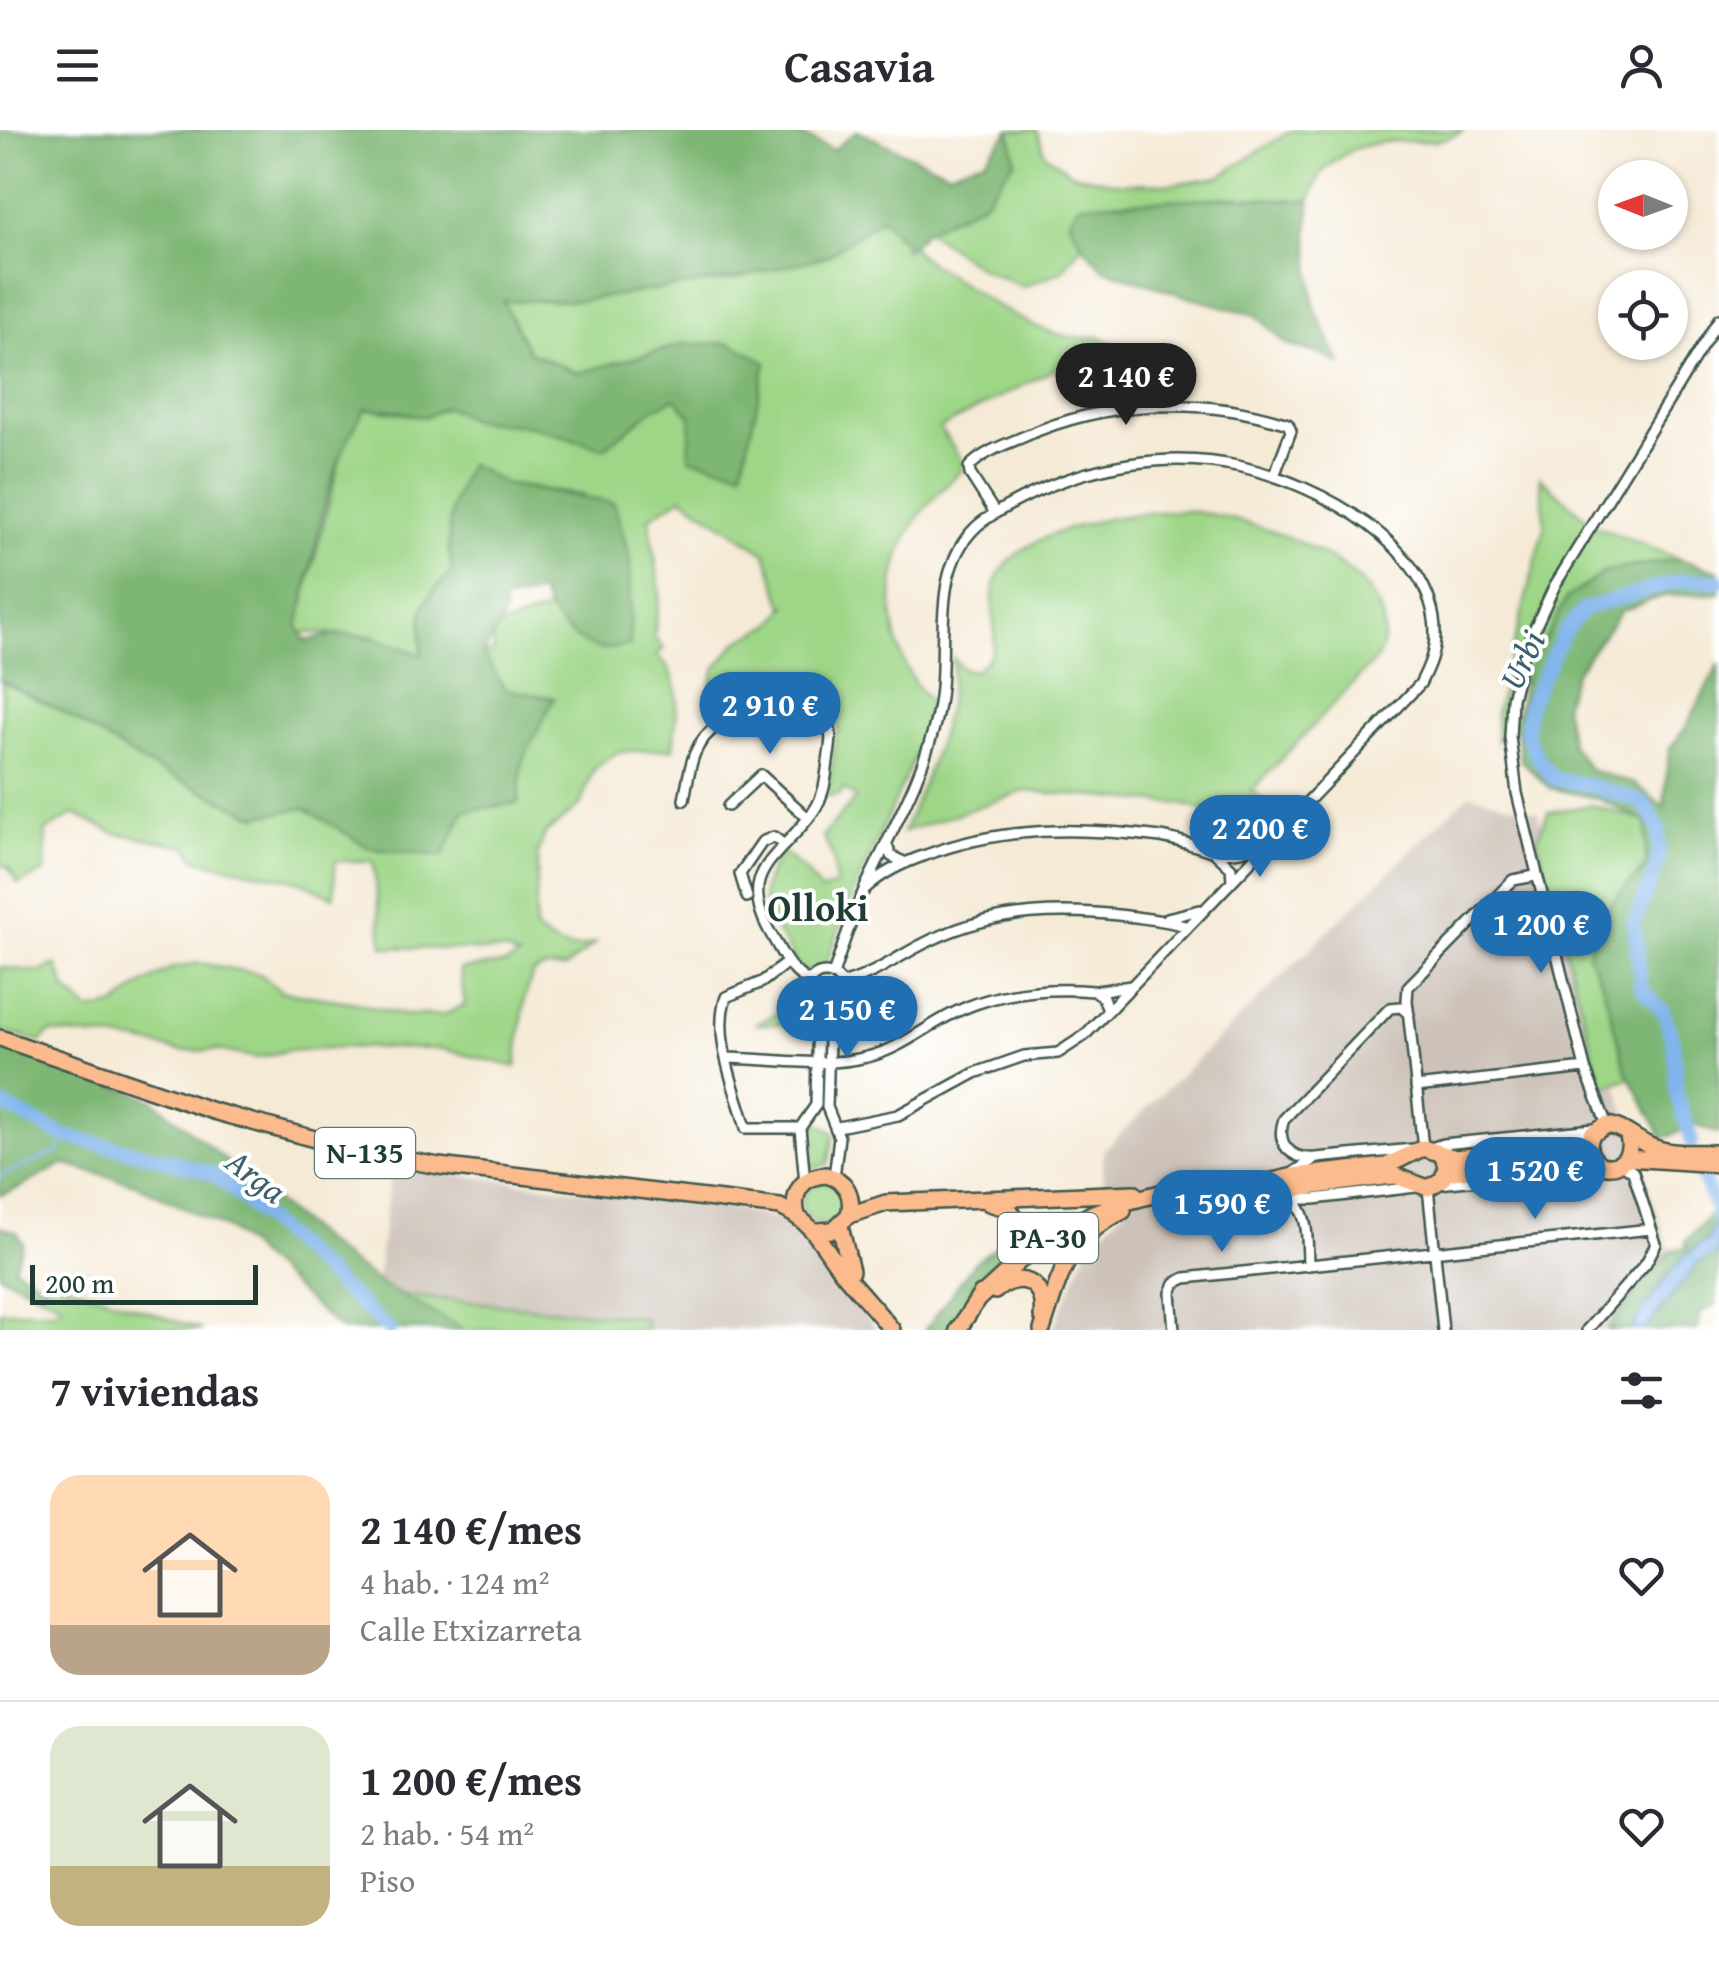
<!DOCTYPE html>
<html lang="es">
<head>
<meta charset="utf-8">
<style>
  :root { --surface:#fff; --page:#f2f2f3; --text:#2b2b33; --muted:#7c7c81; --line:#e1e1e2; --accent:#1f6fb2 }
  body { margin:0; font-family:"Gentium Book Plus",serif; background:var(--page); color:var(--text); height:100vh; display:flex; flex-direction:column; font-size:38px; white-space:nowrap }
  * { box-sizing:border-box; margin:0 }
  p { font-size:32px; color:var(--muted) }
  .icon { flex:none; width:55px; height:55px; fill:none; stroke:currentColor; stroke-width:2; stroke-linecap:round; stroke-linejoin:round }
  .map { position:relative; height:1200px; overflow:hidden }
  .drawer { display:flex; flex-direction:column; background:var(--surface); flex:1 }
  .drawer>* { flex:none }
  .needle { width:65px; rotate:271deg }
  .buttons { position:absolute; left:1598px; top:30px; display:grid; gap:20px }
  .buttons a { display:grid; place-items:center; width:90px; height:90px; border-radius:50%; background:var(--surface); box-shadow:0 2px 8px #0004; font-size:50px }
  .scale { position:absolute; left:30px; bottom:25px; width:228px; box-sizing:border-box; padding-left:10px; border:5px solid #1f3d34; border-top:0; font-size:28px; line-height:35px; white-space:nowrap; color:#1f3d34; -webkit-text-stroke:8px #fff; paint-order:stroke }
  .price { position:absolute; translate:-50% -85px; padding:0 22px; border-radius:35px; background:var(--accent); color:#fff; font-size:32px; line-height:65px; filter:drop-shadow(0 2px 5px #0008) }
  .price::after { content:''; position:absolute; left:50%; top:60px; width:30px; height:22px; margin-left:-15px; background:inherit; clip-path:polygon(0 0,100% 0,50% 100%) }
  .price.active { background:#222; color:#fff }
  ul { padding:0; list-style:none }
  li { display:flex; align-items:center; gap:30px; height:250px; padding:0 50px }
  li+li { border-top:2px solid var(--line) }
  li span { display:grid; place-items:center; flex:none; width:280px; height:200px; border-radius:30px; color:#555 }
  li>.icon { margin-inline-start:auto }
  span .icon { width:120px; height:120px; fill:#fffc; stroke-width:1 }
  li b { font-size:42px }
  h2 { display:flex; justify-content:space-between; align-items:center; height:120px; padding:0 50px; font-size:42px }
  header { display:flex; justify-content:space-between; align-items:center; height:130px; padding:0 50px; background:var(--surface); font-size:45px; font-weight:800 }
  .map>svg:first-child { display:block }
</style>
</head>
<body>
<header><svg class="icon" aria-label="menu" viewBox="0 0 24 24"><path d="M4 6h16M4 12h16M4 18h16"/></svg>Casavia<svg class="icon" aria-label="person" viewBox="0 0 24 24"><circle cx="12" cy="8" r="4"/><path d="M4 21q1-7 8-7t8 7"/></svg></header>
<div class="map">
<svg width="1719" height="1200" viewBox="0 0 1719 1200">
  <rect width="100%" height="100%" fill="#fff"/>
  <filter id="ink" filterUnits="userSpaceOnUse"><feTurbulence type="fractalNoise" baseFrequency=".01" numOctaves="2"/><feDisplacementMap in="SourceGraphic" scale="20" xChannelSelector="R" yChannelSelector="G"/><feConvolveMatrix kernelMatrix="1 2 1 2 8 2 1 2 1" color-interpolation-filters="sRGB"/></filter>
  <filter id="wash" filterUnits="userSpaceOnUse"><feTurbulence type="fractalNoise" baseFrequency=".0048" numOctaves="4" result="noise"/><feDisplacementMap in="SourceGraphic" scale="40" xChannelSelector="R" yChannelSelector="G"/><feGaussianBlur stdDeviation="2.25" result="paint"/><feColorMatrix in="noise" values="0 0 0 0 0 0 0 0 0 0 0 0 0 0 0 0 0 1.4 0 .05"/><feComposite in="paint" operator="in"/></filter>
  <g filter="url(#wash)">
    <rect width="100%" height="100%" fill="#f5ead6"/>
    <path fill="#cdc2b9" d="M1469,664L1538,682L1563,785L1667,1114L1672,1120L1634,1162L1608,1200H1052L1089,1115L1134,1070L1103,1057V1021Z
      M391,1037L733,1079L784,1091L812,1112L876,1200H742L739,1196L735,1200H647L644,1188L375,1163Z"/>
    <path fill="#9ed687" stroke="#5e8a5e" stroke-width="2.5" d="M1010,0H1037L1045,24L1073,44L1117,53L1171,54L1219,47L1292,0H1463C1439,22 1388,0 1346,23C1321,41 1320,41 1310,71L1238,67L1079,74L1069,91L1082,115L1062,141L1023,157L980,138L926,100L982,73L1015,30Z
      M881,88L904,113V121L911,115L920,126C963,153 1047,220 1098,206L1123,218L1063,235L940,298L962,331V340C944,358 923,377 911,399C880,455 888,528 930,572L917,622L854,761L825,836L807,843C794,835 791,823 783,811C758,773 756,760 782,722L806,742L821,761L836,755L833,728L823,706L856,668L844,659L838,665L828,666L836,604L840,601L827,583L770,571L719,584L711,554L715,539L737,512L772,494L788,475L784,477L766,424L682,367L649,388L660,462L654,506L664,519L656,525C686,548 676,585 673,619L617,622L594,639L580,675L545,704L538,722L535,800C557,817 571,824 597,812L565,838H544L533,843L525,866L516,937L442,919L344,917L285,921L257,928L218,920L180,921L136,911L50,902L41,912L0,901V837L40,842L56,834L67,861L90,881L117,875L138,857L172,838L199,833L260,844L281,861L356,873L404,885H443L465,875L460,839L505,834L519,827L506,821L383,817L373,731H335L334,767L299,751L197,730L186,716L115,703L74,684L46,701L45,742L18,754L8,737L0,735L2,552L63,582L144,633L255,686L305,678L371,719L464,681L518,673L521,632L554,569L505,559L482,524L494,521L493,504L502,496L549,479L630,515V428L624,413L582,365L505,354L448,416L452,442C417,474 420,481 422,526L372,506L296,502L345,309L365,278L425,287L446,277L472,290L530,296L604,318L653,279L675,268L741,341L685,214L578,243L529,222L502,171L584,170L737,148L827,126Z
      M1540,347L1593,395L1679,429L1606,441L1567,468L1512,569L1510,596L1497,611L1496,583L1545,395Z
      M1189,381C1252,388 1417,439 1378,527L1252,660L1280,688C1261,710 1240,717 1212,715L1222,710L1227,700L1223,689L1211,682L1181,674L1025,661L903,702C927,646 952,590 953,528L961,538L973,541C1012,519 983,484 997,449C1020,396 1138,380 1189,381Z
      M1592,675L1647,692L1646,737L1602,782L1588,825L1602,853L1630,948L1602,957L1537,709L1548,682Z
      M800,872L810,894H755Z
      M818,993L834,1003L828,1035L813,1038C805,1030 804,1012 806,1000Z
      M802 1073a21 21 0 1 1 42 0a21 21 0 1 1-42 0Z
      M49,1148L202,1200H0V1181H54L63,1175L40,1164Z
      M375,1163L644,1188L647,1200H442Z"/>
    <path fill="#7eb774" stroke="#4e7a54" stroke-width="2.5" d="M0,0H790L833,20L857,1L948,42L985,29L1010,0L1015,30L982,73L926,100L909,118L881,88L827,126L737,148L584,170L503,171L529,222L578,243L685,214L730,213L766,232L742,341L689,328L691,286L675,268L653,279L604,318L530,296L472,290L446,277L425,287L393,280L365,279C324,341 315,425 298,497L306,511C356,497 375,508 422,525C421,479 416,476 452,442C445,394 449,377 469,334L505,354L614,373L630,428V515C622,516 613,519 605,519C580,518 547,487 541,463L503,471C507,495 493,504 483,524L505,559L554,568L522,632L518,673L464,681L443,726L371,719L305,678L256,686L144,633L63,582L0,550Z
      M1238,67L1310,71L1308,107L1314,176L1341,235L1320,224L1287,215L1256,185L1188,167L1105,140L1082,115L1069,91L1079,74Z
      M1679,429L1719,441V463L1663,466L1621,481L1574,544L1564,575L1571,614L1590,640L1635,654L1664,677L1669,620L1686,597L1719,534V1004L1695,995L1663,1008L1626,940L1602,853L1588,825L1602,782L1646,737V692L1597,668L1550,658L1521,631L1515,593L1526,543L1567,468L1606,441Z
      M0,916L152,969L337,1123L386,1157L464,1200H341L231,1101L135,1054L63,1034L19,1058L0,1065Z
      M1719,1076V1086L1706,1111C1680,1120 1646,1177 1630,1200H1608L1634,1162L1672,1120L1687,1117L1685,1112Z
      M0,1097L17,1102L23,1113L14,1137L44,1155L40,1164L0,1145Z
      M1010,1106L1019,1114L990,1148L958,1200H925L974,1133Z
      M1719,1123L1716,1175L1701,1183L1697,1200H1645L1699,1133Z"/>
    <path fill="#80b4ee" stroke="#507891" stroke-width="2.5" d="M1719,1086V1123L1699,1133L1645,1200H1630C1646,1176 1680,1121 1706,1111Z"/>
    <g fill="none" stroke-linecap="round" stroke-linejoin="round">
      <path stroke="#80b4ee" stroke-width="2.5" d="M0,1046L58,1022L64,1006"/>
      <path stroke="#80b4ee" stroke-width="14" d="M0,974L64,1006L154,1026L216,1045L389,1200
        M1692,1012L1677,965L1673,911L1664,883L1641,857L1634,792L1658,734L1659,699L1644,673L1589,655L1554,649L1539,631L1526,605L1529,574L1564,502L1584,479L1682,450L1719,451
        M1700,1040L1719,1088"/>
    </g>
  </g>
  <g filter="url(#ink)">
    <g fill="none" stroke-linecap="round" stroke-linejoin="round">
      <defs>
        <path id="street" d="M995,383L970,344L969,337C983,322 1004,315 1023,307C1106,270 1201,266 1288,294L1291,301L1274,346
          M684,670C687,655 689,637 695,623C715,575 788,570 828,593C833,605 830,618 828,631C826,649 824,667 813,682C779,729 734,741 772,806C784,827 789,840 810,852
          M728,676L761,645L808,688
          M886,713L891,726L906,733
          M1214,722L1231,738L1232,751
          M866,758C883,742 905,732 926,725C1003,696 1080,697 1161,707C1179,710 1195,716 1212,721C1228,726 1249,719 1265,714
          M747,767L740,744L762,712L774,707L783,714
          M1167,788L1200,780
          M785,834L762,852L726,867C712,907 736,960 746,998H800
          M807 861a18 18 0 1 1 36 0a18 18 0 1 1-36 0Z
          M833,845C842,817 852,787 864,760C890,703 924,646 937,585C951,523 927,444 976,397C989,385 1006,377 1021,369C1088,335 1168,320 1242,337C1317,354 1436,416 1435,504C1435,523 1428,538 1420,554L1084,906L1058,923L1024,926L975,943L898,985L838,997
          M841,854C877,845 904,821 938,807C999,780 1062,778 1127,786C1148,789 1168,790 1188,797
          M1097,861L1131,856
          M830,878L827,977L839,1007L834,1047
          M728,928C772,929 824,938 867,927C898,920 923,899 950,885C994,862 1045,857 1094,861L1103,867L1108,881
          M1416,957L1585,938
          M1607,995L1585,938L1517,663L1510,607L1512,569L1524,521L1555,455L1719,189
          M1423,1018L1407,870L1408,857L1513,750L1535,746
          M1431,1018L1443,1014L1594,999
          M1316,1028C1291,1030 1275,1014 1284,989L1390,878L1401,877L1409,884
          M1294,1042L1316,1028L1414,1019
          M805,1052L800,998L816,975L818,877
          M1438,1054L1599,1038
          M1428,1058L1443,1200
          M1267,1068L1314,1069L1416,1057
          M1290,1069C1310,1080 1307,1114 1308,1135
          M1174,1200L1171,1163L1175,1153L1185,1148L1651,1099
          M1587,1200L1646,1133L1656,1114L1633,1042L1621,1033"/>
        <path id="highway" d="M0,908L213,981L362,1022L439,1036L780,1077C817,1094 821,1116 845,1145C860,1163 877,1181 892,1200
          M1628,1006C1633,1026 1621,1040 1601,1035C1589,1027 1586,1017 1592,1004L1607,995C1623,997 1636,1010 1652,1017C1672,1025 1697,1022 1719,1023
          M1627,1028L1719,1034
          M1445,1043L1576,1027L1595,1032
          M1247,1065L1384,1047L1396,1046L1428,1058L1443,1049L1446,1036L1443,1027
          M989,1073L1009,1079L1022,1098L1019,1114L1008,1131
          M797,1085C791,1062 803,1046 826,1045C846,1050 854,1065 849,1085
          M840,1096L851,1141
          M817,1101L833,1100L849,1085L886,1073L1134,1063
          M995,1161C1020,1140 1046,1151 1042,1186
          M977,1170L1038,1114L1093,1083L1126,1072L1168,1061L1247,1057L1294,1046L1386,1036L1423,1018L1455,1028L1575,1015L1589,1011
          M958,1200L981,1164
          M1042,1200C1060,1145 1067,1108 1123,1081"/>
      </defs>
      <use href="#street" stroke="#3f574c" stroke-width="14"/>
      <use href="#highway" stroke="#3f574c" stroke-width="20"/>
      <use href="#street" stroke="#fff" stroke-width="9"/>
      <use href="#highway" stroke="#fbbb8c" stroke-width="15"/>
    </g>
  </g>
  <g text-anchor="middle" stroke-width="8" stroke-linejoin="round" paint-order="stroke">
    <g fill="#fff" stroke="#627771" stroke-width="2.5">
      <rect x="315" y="998" width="100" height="50" rx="8"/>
      <rect x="998" y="1083" width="100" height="50" rx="8"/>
    </g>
    <g font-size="30" font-weight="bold" fill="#1f3d34">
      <text x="365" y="1033">N-135</text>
      <text x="1048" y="1118">PA-30</text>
    </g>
    <g font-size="35" font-style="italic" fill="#3c616c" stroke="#fff">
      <text transform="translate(1522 530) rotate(-64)" y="12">Urbi</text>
      <text transform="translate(256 1046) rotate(37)" y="12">Arga</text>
    </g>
    <g font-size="38" font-weight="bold" fill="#1f3d34" stroke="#fff">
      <text x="818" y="791">Olloki</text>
    </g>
  </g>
</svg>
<div class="buttons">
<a><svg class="needle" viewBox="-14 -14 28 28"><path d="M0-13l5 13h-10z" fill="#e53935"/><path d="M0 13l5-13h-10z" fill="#7c7c81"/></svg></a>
<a><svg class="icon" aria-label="locate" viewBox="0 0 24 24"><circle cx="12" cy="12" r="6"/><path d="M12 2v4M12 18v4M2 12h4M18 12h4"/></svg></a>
</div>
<div class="scale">200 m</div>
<b class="price active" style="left:1126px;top:298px">2 140 €</b>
<b class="price" style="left:770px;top:627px">2 910 €</b>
<b class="price" style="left:1260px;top:750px">2 200 €</b>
<b class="price" style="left:1541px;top:846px">1 200 €</b>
<b class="price" style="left:847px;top:931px">2 150 €</b>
<b class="price" style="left:1535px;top:1092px">1 520 €</b>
<b class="price" style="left:1222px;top:1125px">1 590 €</b>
</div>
<section class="drawer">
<h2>7 viviendas<svg class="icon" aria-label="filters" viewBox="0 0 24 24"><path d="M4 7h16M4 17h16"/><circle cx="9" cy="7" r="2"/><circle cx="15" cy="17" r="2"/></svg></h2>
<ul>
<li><span style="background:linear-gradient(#ffd9b3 75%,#b9a48a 0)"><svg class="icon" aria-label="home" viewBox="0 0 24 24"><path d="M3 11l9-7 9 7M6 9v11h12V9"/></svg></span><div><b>2 140 €/mes</b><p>4 hab. · 124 m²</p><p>Calle Etxizarreta</p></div><svg class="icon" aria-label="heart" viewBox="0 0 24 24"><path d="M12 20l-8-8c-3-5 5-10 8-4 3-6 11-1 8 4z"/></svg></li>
<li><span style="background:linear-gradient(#dfe7d0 70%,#c2b280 0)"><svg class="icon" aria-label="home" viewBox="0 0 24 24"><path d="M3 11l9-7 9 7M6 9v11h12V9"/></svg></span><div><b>1 200 €/mes</b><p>2 hab. · 54 m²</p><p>Piso</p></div><svg class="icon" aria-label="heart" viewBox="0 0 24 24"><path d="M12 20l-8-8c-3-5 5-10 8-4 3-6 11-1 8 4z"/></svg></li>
</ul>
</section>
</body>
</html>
